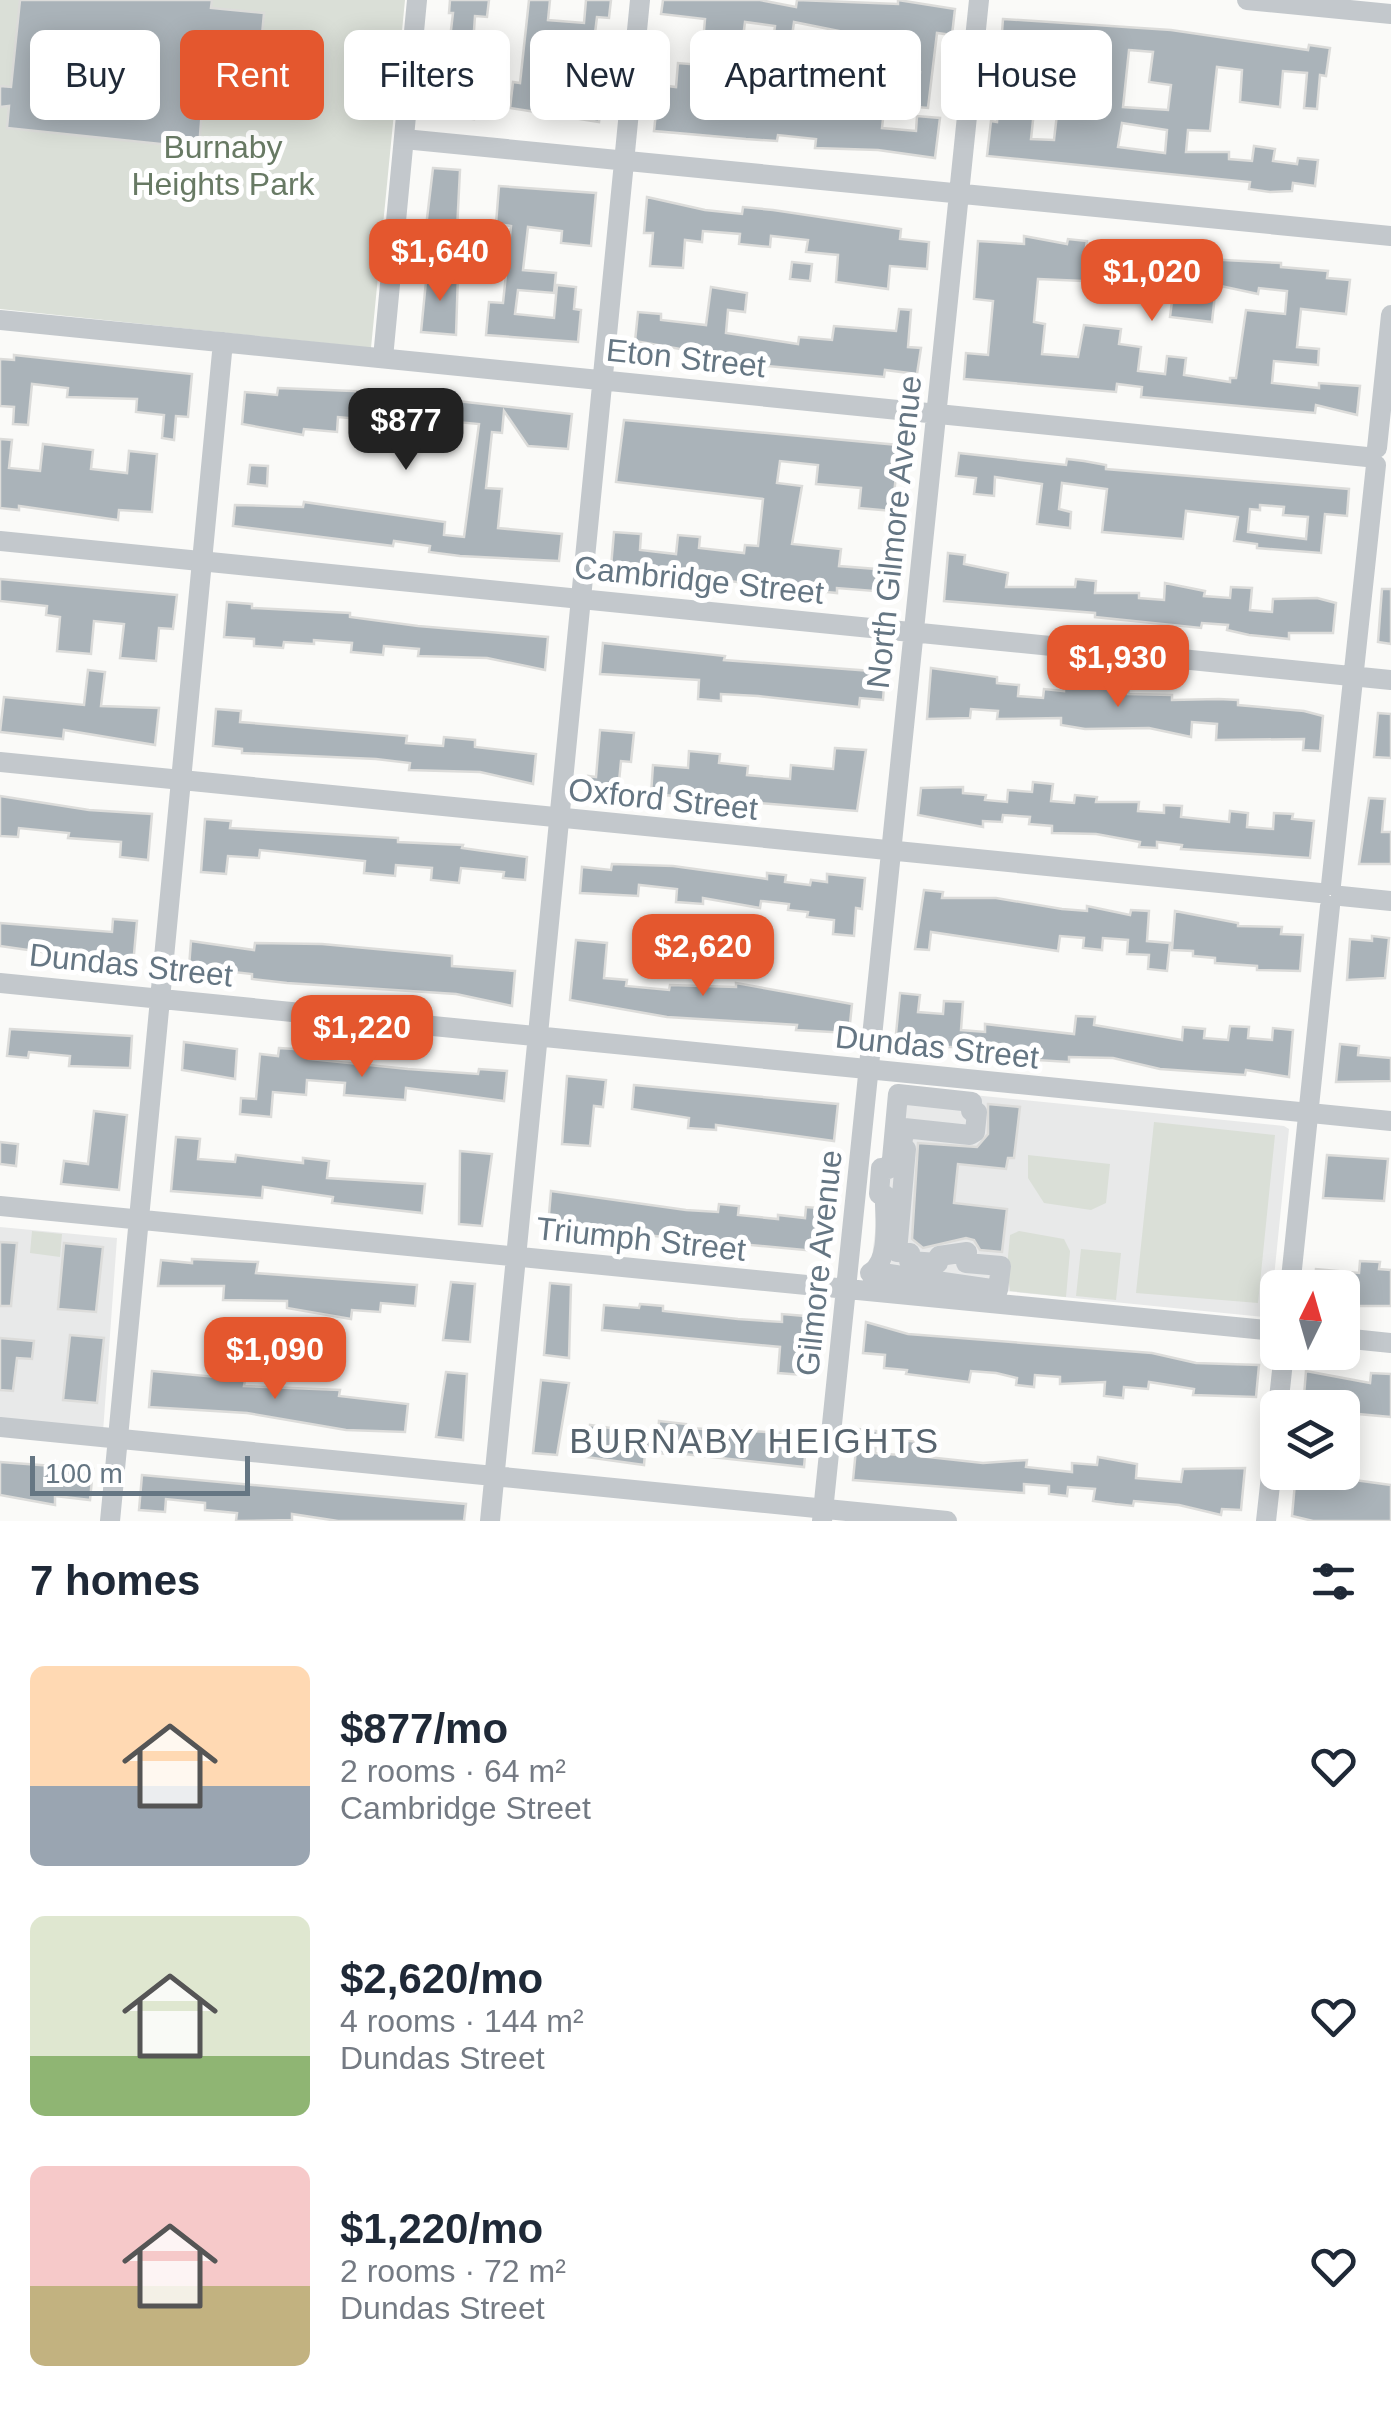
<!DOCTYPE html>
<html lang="en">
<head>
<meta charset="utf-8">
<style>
  :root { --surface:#fff; --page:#f2f2f3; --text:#1f2937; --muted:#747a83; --accent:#e4572e }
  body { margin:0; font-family:Arial,sans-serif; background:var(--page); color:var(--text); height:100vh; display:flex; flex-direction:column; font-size:38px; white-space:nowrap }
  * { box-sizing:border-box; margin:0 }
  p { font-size:32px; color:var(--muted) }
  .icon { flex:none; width:55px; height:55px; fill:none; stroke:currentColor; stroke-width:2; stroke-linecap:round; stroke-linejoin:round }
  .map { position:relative; height:1521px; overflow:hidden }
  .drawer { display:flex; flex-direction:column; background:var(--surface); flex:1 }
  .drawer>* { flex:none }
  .guide { position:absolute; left:30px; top:30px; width:1332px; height:90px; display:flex; gap:20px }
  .needle { width:65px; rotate:5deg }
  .controls { position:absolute; left:1260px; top:1270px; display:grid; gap:20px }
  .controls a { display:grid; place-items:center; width:100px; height:100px; border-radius:15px; background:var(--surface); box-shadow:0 5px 25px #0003; font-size:50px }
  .scale { position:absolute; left:30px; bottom:25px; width:220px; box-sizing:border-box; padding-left:10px; border:5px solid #657683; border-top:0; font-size:28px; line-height:35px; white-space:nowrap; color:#657683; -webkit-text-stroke:8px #fff; paint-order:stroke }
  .price { position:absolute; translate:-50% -85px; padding:0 22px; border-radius:20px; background:var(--accent); color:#fff; font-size:32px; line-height:65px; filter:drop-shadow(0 2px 5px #0008) }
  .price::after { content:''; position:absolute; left:50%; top:60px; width:30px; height:22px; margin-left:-15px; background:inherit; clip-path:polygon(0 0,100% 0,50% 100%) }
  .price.selected { background:#222; color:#fff }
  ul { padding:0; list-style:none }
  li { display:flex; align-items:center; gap:30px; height:250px; padding:0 30px }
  li span { display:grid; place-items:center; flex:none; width:280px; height:200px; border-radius:15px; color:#555 }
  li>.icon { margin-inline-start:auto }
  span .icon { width:120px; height:120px; fill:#fffc; stroke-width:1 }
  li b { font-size:42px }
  h2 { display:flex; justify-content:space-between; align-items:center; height:120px; padding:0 30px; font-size:42px }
  .pill { padding:0 35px; border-radius:15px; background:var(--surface); box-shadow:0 5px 25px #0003; font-size:35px; line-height:90px }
  .pill.selected { background:var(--accent); color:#fff }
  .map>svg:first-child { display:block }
</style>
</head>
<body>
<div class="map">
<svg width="1391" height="1521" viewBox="0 0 1391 1521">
  <rect width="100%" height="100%" fill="#fafaf8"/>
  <path fill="#e8e9e9" d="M893,1087L1284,1126L1289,1129L1271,1307L1264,1317L875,1278L870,1273Z
    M0,1227L117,1238L103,1432L0,1421Z"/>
  <path fill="#dadfd7" d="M0,0H405L371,348L0,309Z
    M1154,1122L1275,1135L1258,1303L1136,1293Z
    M1028,1155L1110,1164L1106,1203L1091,1210L1044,1203L1028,1178Z
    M32,1231L62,1234L60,1257L30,1253Z
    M1019,1231L1064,1239L1070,1251L1066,1297L1010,1291L1007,1267L1010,1235Z
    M1081,1249L1121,1253L1116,1300L1076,1296Z"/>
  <path fill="#aab3b9" stroke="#dcdcda" stroke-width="2.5" fill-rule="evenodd" d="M20,0H212L211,8L264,13L257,89L204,84L199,148L7,128L9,106L0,107V86L11,87Z
    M450,0H489L487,17L475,16L471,74L479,75L474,119L441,115L453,13H449Z
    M529,0H550L548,20L584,23L586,0H611L609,18L597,17L594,41L545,36L539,85L602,95L599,122L510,108L513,82L520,83Z
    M663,0H760L796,7L797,0L898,4V0L955,9L952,35L937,33L928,108L917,107L920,72L891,68L894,42L794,22L789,58L771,56L775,26L745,22L739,70L771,74L767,111L802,114L805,76L854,82L853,88L886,92L882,128L916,131L917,116L940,118L935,158L878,150L815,148L816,139L778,135L777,141L746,139L654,131L659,85L676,87L678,63L701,65L705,19L661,14Z
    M1003,19L1171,30L1308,50L1309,45L1330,48L1326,76L1320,75L1317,109L1304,108L1307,73L1283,71L1280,107L1240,102L1242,70L1217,67L1210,131L1188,130L1186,152H1229V159L1252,161L1254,146L1275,149L1273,161L1297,164L1298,158L1318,160L1315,186L1293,183L1292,191L1270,192L1249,189L1250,182L987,156L991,121L997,122L999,99L1035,102L1031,139L1054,140L1057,114L1045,113L1047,100L1060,101L1064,53L1018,49L1015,73L999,71ZM1129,50L1153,52L1149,82L1171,85L1168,110L1123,107ZM1122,123L1167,130L1165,153L1118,147Z
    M433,168L460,170L457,230L426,227Z
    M499,186L596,193L591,246L561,243L562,231L528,227L523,270L556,273L554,293L518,290L515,314L554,318L557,285L576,287L574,309L581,310L578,342L486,335L489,302L503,303L511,226L496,224Z
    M647,197L705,210L742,214L743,207L773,210L901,229L900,239L929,242L927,269L890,266L888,289L836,282L838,255L806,252L808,240L771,236L770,247L739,244L740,234L703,231L702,242L685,240L683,268L650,266L653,233H644Z
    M1024,236L1067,244L1068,239L1087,241L1086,247L1129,246V255L1281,263V267L1328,271L1327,278L1350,280L1346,314L1301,309L1297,347L1319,349L1318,365L1274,361L1272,383L1319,388V383L1360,386L1357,415L1316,405L1315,413L1141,397L1142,387L1117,384L1116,392L964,379L966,353L988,355L993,301L974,299L978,241L1024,244ZM1038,279L1174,285L1170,317L1212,322L1216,285L1258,294L1259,288L1287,291L1285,314L1246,310L1236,378H1230V382L1184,375L1186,358L1167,356L1165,374L1138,371L1141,347L1119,344L1121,329L1084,325L1078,357L1042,354L1045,324L1034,322Z
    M453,239L474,241L471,271L450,269Z
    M792,262L812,264L810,281L790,279Z
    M427,271L458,274L456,335L421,332Z
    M711,287L747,293L745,312L728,310L726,333L798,344L799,337L832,340L834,326L896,331L899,309L911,310L908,347L921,348L917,374L885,370L884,377L702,360L703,353L635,341L638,312L661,314V320L706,325Z
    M14,355L192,374L188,417L176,416L174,440L162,438L164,415L136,412L137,399L67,397L68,388L32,384L28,425L13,424L14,407L0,406V359L14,360Z
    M278,388L378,392L572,414L568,449L528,446L504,411L502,433L492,432L486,488L502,489L498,528L562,534L559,561L460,556L429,552L430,546L394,541L393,546L233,526L235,505L303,507L304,502L445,522L444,535L464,537L479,424L372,414L371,420L338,417L337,432L304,429L303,435L242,424L245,392L277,395Z
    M624,420L909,446L906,477L896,476L892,511L859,508L861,488L816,484L818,465L780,461L777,483L802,486L792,544L841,549L839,566L889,570L887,592L837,588V593L807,590L808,585L768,582L767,586L706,578L707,575L611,567L614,532L641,534L640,550L676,554L678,535L700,537L699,548L744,553L745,545L758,546L763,499L616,482Z
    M0,439L12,440L9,468L40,471L43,444L93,450L91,469L127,473L129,451L157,454L152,512L119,510L118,520L19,506V510L0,508Z
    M959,453L1066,465L1067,459L1084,461L1106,465V469L1349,489L1347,516L1325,514L1321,553L1257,548V544L1234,541L1238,517L1186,511L1183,539L1102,532L1107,489L1062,483L1059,509L1071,512L1070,528L1037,524L1042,484L995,477L994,496L974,494L976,478L956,476ZM1260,505L1284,507L1283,515L1308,517L1306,539L1248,532L1250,509L1260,510Z
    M250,465L268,466L267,486L248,484Z
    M948,553L965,555L964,564L1008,573L1006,587H1075L1076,579L1096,581L1095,593H1139V598L1164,600L1165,583L1205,591L1204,596L1230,598L1231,587L1252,588L1250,610L1272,612L1273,599L1317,598L1336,603L1333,633H1289V639L1249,635L1227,630L1228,625L1202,623L1201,628L1095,617V613L944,601Z
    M0,579L177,595L173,629L159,628L156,661L120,658L124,624L94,621L91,654L57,651L60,617L46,615L47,606L0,601Z
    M1382,589H1391V644L1378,642Z
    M227,602L252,604V608L350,613V617L418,626L548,637L545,670L487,658L418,656L419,649L384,646L383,655L351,652L352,643L314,640V644L284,642L283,648L254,646V639L224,637Z
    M603,643L725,656L724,660L885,672L883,700L860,698L859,707L758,696L721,694V701L698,699L699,680L600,674Z
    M931,668L997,677V683L1019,685L1018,696L1043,698L1044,689L1064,691V683L1129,689L1128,694L1172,695V700L1219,699L1238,700V705L1304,711L1323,716L1320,751L1303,750L1304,739L1216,740L1217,724L1192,722L1191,737L1149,728L1085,729L1061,725V718L997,719L998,711L971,709L970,718L927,719Z
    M88,670L105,672L101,706L159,708L155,745L64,730L63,739L0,732L4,697L84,705Z
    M216,709L241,711L240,722L407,736L406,743L443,746L444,737L475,740V747L536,754L533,784L480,772L409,770L410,763L376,759L242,753V749L213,746Z
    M1378,713L1391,714V758L1374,757Z
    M600,730L634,733L631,762L621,761L617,802L586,799L588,776L596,777Z
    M835,748L866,750L857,811L651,794L653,765L688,768L689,751L720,754L719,763L748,766L747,775L790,779L791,765L833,769Z
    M1033,782L1053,784L1051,801L1074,803L1075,795L1097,797L1096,802H1139L1138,811L1164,813V805L1182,806L1181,817L1229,822L1230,811L1248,813L1247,827L1273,829L1274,813L1293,814L1292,819L1314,821L1310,858L1181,849L1182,845L1157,842V848L1139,847L1140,842L1096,834L1052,833V826L1029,824L1030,817L1003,815L1002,822L983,821V827L918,815L921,788L963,787V793L986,795L985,800L1007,802L1008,790L1032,792Z
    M0,796L89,810L152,814L148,860L120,857L121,842L68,838L69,833L19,828L18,837L0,836Z
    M1369,798L1385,799L1382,832H1391V864H1359Z
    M205,819L231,821L230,828L398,838V842L463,845L462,848L527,857L525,880L503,878L504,872L461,868L459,883L431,880L432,868L396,865L395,876L364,873L365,861L260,850L259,858L228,856L226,874L201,872Z
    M612,864L673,866L767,879V873L786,875L785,882L810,885L811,880L827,882V874L865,878L862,909L856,908L854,936L833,934L834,920L807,917L808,912L788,910L789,904L761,901L760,908L703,898V904L676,902L677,889L639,885L638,896L580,893L582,867L611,870Z
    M924,890L943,892L942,898H996L1062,909L1087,911V906L1130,915L1131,910L1149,911L1147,941L1170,943L1167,971L1148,969L1149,955L1127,954L1128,940L1103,938L1102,950L1083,948L1084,938L1060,936L1058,951L931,932L929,950L915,949Z
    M1175,911L1238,923V926L1282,927L1281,934L1303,935L1300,971L1257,970V966L1215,963V958L1193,956V951L1172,950Z
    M113,919L137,921L133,965L0,946V923L112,932Z
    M1372,936L1389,938L1385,978L1347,980L1350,939L1372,941Z
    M576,940L607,943L604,978L627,980L626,986L669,990L670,985L736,987V983L852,1004L849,1033L796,1030L797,1025L667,1017L570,1000Z
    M191,941L254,950L255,943L322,944L452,956V966L515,971L512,1006L456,994L287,983L252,979V974L189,967Z
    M900,993L920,995L918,1012L943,1014L944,1001L963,1002L961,1030L985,1032V1024L1074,1034L1076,1016L1095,1017L1094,1025L1182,1040L1183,1027L1205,1029L1204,1038L1228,1040L1230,1026L1249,1027L1248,1038L1272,1040L1273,1028L1293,1030L1289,1077L1246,1070L1245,1075L1160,1069L1113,1058L1069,1057V1062L1005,1058V1052L980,1049L979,1057L960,1055V1047H917L918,1036L896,1034Z
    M10,1029L132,1036L130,1068L69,1066L70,1056L29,1052L28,1058L7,1056Z
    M184,1042L237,1049L235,1079L182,1070Z
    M1340,1044L1359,1046L1358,1055L1391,1058V1081L1336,1082Z
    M279,1048L310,1050L309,1059L408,1069L478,1074L479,1069L507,1071L504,1101L406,1088L405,1100L344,1095L345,1083L307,1080L306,1095L273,1092L271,1117L240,1114L241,1098L256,1099L260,1054L278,1056Z
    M567,1076L606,1080L603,1107L594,1106L590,1146L562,1144Z
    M634,1085L838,1104L834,1141L716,1125V1130L688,1128L689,1118L632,1109Z
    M988,1104L1020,1107L1014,1158H1008L1006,1169L958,1164L954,1203L1007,1209L1002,1252L980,1250L974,1240L966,1238L923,1248L912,1239L918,1143L977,1147L988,1134Z
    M94,1111L127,1115L119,1190L61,1184L64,1161L88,1164Z
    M176,1137L200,1139L198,1159L235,1162L236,1155L303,1163V1158L329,1161L327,1178L425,1184L422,1213L332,1203L333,1197L263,1187L262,1198L171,1191Z
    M0,1142L18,1144L16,1166L0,1164Z
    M460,1151L492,1154L482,1226L459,1224Z
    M1327,1155L1388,1159L1384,1201L1323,1198Z
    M551,1191L686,1210L718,1212L719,1204L739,1206L738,1215L778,1219V1215L805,1218L806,1207L830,1209L826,1252L548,1226Z
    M0,1242L17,1243L11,1306H0Z
    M64,1243L103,1247L96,1312L58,1309Z
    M192,1259L258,1262L256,1273L417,1285L415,1306L381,1303L380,1312L352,1310L351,1319L287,1308V1301L223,1300L224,1286H158L161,1260L192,1263Z
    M1360,1261L1380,1262L1379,1269L1391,1270V1306H1356L1357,1302L1342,1300V1288H1314L1316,1269L1359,1273Z
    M451,1282L475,1284L470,1342L443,1340Z
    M550,1283L571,1285L569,1358L544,1355Z
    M640,1304L663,1306V1311L738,1319L782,1322V1314L805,1316L803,1375L778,1373L780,1347L602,1330L604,1305L639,1308Z
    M866,1322L908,1334L1152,1353L1196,1363L1259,1365L1256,1397L1193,1395L1194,1389L1149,1382L1148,1389L1124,1387L1123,1398L1104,1396L1105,1382L1060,1384V1377L1035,1375L1034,1387L1016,1385L1017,1378L996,1373L971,1371L969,1382L906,1374L907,1370L884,1368L885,1355L863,1353Z
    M70,1335L104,1338L97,1403L63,1400Z
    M0,1338L34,1341L32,1359L17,1358L13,1391L0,1390Z
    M152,1371L216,1377V1372L246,1375L244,1386L340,1390L339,1396L408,1404L405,1432L346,1430L247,1413L149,1407Z
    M1306,1371L1370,1383L1371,1373L1391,1374V1417L1347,1413V1408H1303Z
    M446,1372L467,1374L463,1440L436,1437Z
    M541,1380L569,1383L557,1455L533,1453Z
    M659,1421L686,1424V1428L807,1434L804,1467L684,1454L645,1453L644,1465L586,1457L590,1425L658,1435Z
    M858,1429L877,1431L875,1453L899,1455L900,1440L919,1442L918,1456L983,1463L1027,1460L1026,1467L1072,1472V1463L1097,1465L1098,1457L1137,1464L1136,1478L1181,1482L1183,1469L1245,1468L1241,1510L1222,1509L1221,1515L1179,1505L1134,1501L1133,1506L1115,1504L1093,1501L1095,1489L1068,1487L1067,1496L1049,1494V1486L1024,1484V1493L853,1480Z
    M0,1462L93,1469L90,1500L55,1496V1505L0,1495Z
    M1296,1472L1391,1485V1521H1313L1292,1516Z
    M142,1475L466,1504L464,1521H338L292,1514V1520L236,1521L237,1513L205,1510V1503L166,1499L165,1512L139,1510Z"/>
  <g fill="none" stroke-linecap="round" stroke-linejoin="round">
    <path stroke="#c3c8cc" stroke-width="20" d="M1247,0L1391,14
      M404,139L1391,236
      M0,320L1367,457
      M383,358L417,0
      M1377,448L1391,315
      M0,541L1391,680
      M0,762L1320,893
      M1331,885L1376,465
      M1341,896L1391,901
      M0,983L1391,1121
      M898,1094L972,1102L971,1111L977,1112L975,1132L970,1135L904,1128L902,1148L906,1149L897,1252L910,1253L909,1261L938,1263L939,1256L967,1252L966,1263L1001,1266L998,1290L889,1274L888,1280L875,1278L870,1273C892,1261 884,1214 885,1195L879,1194L881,1168L888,1169L892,1159Z
      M0,1206L1276,1331
      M1290,1288L1330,906
      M1342,1338L1391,1343
      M1278,1408L1284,1352
      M0,1427L947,1521
      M110,1521L223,342
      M490,1521L640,0
      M822,1521L979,0
      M1266,1521L1278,1413"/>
  </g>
  <g text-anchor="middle" stroke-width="10" stroke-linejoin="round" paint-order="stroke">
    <g font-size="32" fill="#687a64" stroke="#fff">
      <text x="223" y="158">Burnaby<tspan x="223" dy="37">Heights Park</tspan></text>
    </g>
    <g font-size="32" fill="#657683" stroke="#fff">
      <text transform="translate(686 358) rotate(6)" y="11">Eton Street</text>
      <text transform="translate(894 532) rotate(-84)" y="11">North Gilmore Avenue</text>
      <text transform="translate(699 580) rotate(6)" y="11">Cambridge Street</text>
      <text transform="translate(663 799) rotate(6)" y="11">Oxford Street</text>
      <text transform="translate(131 965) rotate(6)" y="11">Dundas Street</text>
      <text transform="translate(937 1047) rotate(6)" y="11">Dundas Street</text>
      <text transform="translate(641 1239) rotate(6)" y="11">Triumph Street</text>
      <text transform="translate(819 1263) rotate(-84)" y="11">Gilmore Avenue</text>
    </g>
    <g font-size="35" letter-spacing="2.5" fill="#57646e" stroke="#fff">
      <text x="755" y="1453">BURNABY HEIGHTS</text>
    </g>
  </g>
</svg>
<div class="controls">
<a><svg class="needle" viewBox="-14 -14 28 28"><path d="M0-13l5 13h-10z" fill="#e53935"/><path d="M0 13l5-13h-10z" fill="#747a83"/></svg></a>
<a><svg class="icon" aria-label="layers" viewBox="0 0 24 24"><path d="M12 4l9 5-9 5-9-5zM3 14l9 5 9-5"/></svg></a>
</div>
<div class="scale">100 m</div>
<b class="price" style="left:440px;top:304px">$1,640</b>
<b class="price" style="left:1152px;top:324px">$1,020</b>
<b class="price selected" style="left:406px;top:473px">$877</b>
<b class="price" style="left:1118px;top:710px">$1,930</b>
<b class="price" style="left:703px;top:999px">$2,620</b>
<b class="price" style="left:362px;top:1080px">$1,220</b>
<b class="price" style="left:275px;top:1402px">$1,090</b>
<div class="guide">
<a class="pill">Buy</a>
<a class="pill selected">Rent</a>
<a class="pill">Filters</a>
<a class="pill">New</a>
<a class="pill">Apartment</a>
<a class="pill">House</a>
</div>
</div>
<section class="drawer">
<h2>7 homes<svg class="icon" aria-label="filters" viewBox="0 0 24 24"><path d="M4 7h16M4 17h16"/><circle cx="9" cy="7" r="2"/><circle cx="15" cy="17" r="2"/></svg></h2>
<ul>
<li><span style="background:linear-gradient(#ffd9b3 60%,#9aa5b1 0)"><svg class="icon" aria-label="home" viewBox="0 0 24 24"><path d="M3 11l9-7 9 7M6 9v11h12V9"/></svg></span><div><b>$877/mo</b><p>2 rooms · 64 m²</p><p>Cambridge Street</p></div><svg class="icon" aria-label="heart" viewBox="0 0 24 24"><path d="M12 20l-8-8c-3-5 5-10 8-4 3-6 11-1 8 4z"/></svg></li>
<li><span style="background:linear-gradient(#dfe7d0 70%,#8fb573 0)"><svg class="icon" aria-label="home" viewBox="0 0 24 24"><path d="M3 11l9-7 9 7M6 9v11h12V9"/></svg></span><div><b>$2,620/mo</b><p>4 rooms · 144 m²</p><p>Dundas Street</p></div><svg class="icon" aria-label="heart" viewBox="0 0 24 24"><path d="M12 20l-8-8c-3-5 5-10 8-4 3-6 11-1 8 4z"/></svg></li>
<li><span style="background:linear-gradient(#f6c9c9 60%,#c2b280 0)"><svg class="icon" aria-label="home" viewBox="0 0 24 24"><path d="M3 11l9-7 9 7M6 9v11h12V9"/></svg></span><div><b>$1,220/mo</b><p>2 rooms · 72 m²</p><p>Dundas Street</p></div><svg class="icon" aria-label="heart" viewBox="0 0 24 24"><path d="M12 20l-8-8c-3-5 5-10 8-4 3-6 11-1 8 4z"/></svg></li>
</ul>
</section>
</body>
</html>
